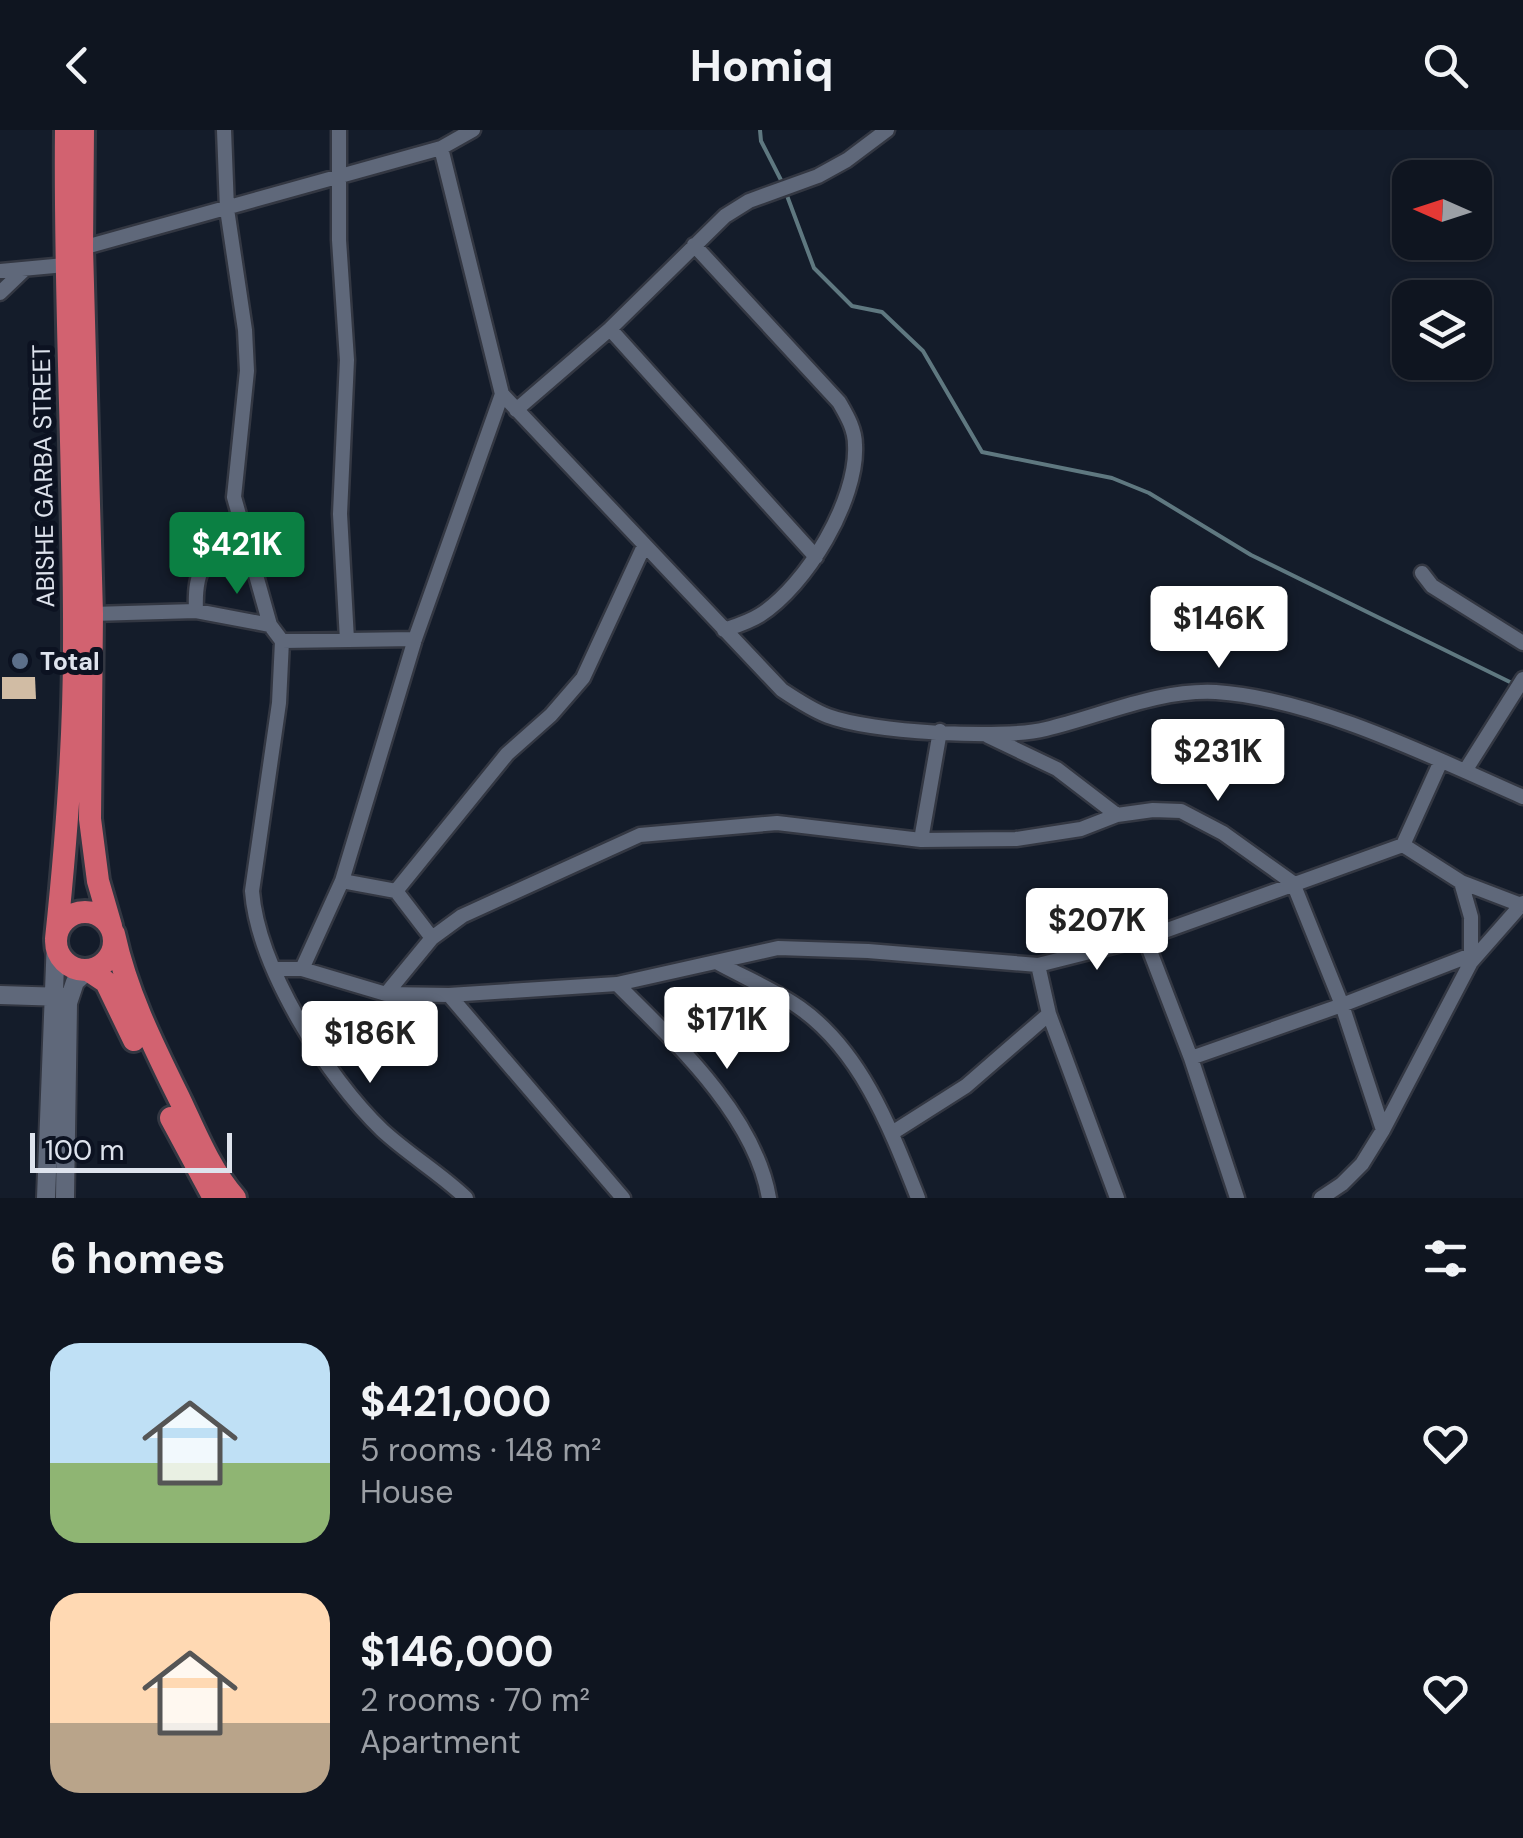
<!DOCTYPE html>
<html lang="en">
<head>
<meta charset="utf-8">
<style>
  :root { --surface:#0f1520; --page:#1d222d; --text:#f1f3f6; --muted:#9b9fa5; --line:#2f343e; --accent:#0b8043 }
  body { margin:0; font-family:"DM Sans",sans-serif; background:var(--page); color:var(--text); height:100vh; display:flex; flex-direction:column; font-size:38px; white-space:nowrap }
  * { box-sizing:border-box; margin:0 }
  p { font-size:32px; color:var(--muted) }
  .icon { flex:none; width:55px; height:55px; fill:none; stroke:currentColor; stroke-width:2; stroke-linecap:round; stroke-linejoin:round }
  .map { position:relative; height:1068px; overflow:hidden }
  .sheet { display:flex; flex-direction:column; background:var(--surface); flex:1 }
  .sheet>* { flex:none }
  .needle { width:65px; rotate:273deg }
  .controls { position:absolute; left:1392px; top:30px; display:grid; gap:20px }
  .controls a { display:grid; place-items:center; width:100px; height:100px; border-radius:20px; background:var(--surface); box-shadow:0 2px 8px #0004,0 0 0 2px var(--line); font-size:50px }
  .scale { position:absolute; left:30px; bottom:25px; width:202px; box-sizing:border-box; padding-left:10px; border:5px solid #dee3ed; border-top:0; font-size:28px; line-height:35px; white-space:nowrap; color:#dee3ed; -webkit-text-stroke:8px #0c1221; paint-order:stroke }
  .price { position:absolute; translate:-50% -85px; padding:0 22px; border-radius:10px; background:#fff; color:#222; font-size:32px; line-height:65px; filter:drop-shadow(0 2px 5px #0008) }
  .price::after { content:''; position:absolute; left:50%; top:60px; width:30px; height:22px; margin-left:-15px; background:inherit; clip-path:polygon(0 0,100% 0,50% 100%) }
  .price.selected { background:var(--accent); color:#fff }
  ul { padding:0; list-style:none }
  li { display:flex; align-items:center; gap:30px; height:250px; padding:0 50px }
  li span { display:grid; place-items:center; flex:none; width:280px; height:200px; border-radius:30px; color:#555 }
  li>.icon { margin-inline-start:auto }
  span .icon { width:120px; height:120px; fill:#fffc; stroke-width:1 }
  li b { font-size:42px }
  h2 { display:flex; justify-content:space-between; align-items:center; height:120px; padding:0 50px; font-size:42px }
  header { display:flex; justify-content:space-between; align-items:center; height:130px; padding:0 50px; background:var(--surface); font-size:45px; font-weight:700 }
  .map>svg:first-child { display:block }
</style>
</head>
<body>
<header><svg class="icon" aria-label="back" viewBox="0 0 24 24"><path d="M15 5l-7 7 7 7"/></svg>Homiq<svg class="icon" aria-label="search" viewBox="0 0 24 24"><circle cx="10" cy="10" r="6"/><path d="M15 15l6 6"/></svg></header>
<div class="map">
<svg width="1523" height="1068" viewBox="0 0 1523 1068">
  <rect width="100%" height="100%" fill="#141c2a"/>
  <g fill="none" stroke-linecap="round" stroke-linejoin="round">
    <path stroke="#5f7880" stroke-width="4" d="M760,0L761,11L783,54
      M786,63L814,138L852,176L882,182L923,221L982,322L1112,348L1149,363L1251,425L1516,555"/>
  </g>
  <path fill="#d1bca4" d="M2,547H35L36,569H2Z"/>
  <g fill="none" stroke-linecap="round" stroke-linejoin="round">
    <defs>
      <path id="minor" d="M224,0L227,79L245,200L247,241L234,367L270,495L282,511L279,573L252,761C258,838 327,947 382,1000C409,1025 440,1043 466,1068
        M339,0V110L347,230L340,384L347,510
        M441,18L502,264L782,560C797,570 812,580 828,586C871,602 1002,610 1046,599C1101,586 1159,559 1216,562C1316,569 1432,627 1523,667
        M694,115L839,272C847,286 855,299 855,315C858,370 806,456 760,485C749,492 736,496 724,500
        M82,118L441,18L473,0
        M0,141L65,135
        M0,163L23,141
        M610,199L816,427
        M516,280L610,199L725,86L749,71L818,46L847,30L887,0
        M1422,443L1432,456L1523,513
        M196,481C194,437 205,425 243,405
        M92,484L196,481L270,495
        M282,511L415,509
        M988,606L1057,639L1117,685
        M1465,641L1523,549
        M921,710L940,601
        M1403,715L1461,752L1521,775
        M342,751L396,761L432,808
        M1461,752L1471,787V831
        M396,761L507,624L551,585L583,548L644,416
        M1145,808L1191,928L1237,1068
        M718,833C745,848 775,860 800,878C862,922 891,1000 918,1068
        M1038,835L1049,884L1117,1068
        M276,839H302L386,864L449,865L617,854L778,818L868,821L1038,835L1145,808L1403,715L1441,631
        M302,839L342,751L415,509L502,264
        M617,854C674,911 755,985 769,1068
        M386,864L432,808L462,786L640,705L777,693L921,710L1016,709L1081,699L1117,685L1153,680L1181,681L1223,703L1293,753L1342,875L1383,1000
        M449,865L623,1068
        M1191,928L1342,875L1471,825
        M892,1003L966,956L1049,884
        M1321,1068L1342,1054L1362,1034L1383,1000L1471,832L1523,773"/>
      <path id="tertiary" d="M0,865L64,867
        M46,1068L56,809
        M65,1068L68,873L75,852L88,840"/>
      <path id="trunk" d="M83,0L82,118L92,484L90,689L98,751L111,796
        M56 811a29 29 0 1 1 58 0a29 29 0 1 1-58 0Z
        M114,804C127,864 154,917 181,972C196,1004 211,1041 235,1068
        M56,809C66,714 74,615 74,519C75,346 64,173 66,0
        M88,840L106,852L134,910
        M171,988L214,1068"/>
    </defs>
    <use href="#minor" stroke="#333742" stroke-width="19"/>
    <use href="#tertiary" stroke="#333742" stroke-width="22"/>
    <use href="#trunk" stroke="#333742" stroke-width="28"/>
    <use href="#minor" stroke="#5f687a" stroke-width="14"/>
    <use href="#tertiary" stroke="#5f687a" stroke-width="18"/>
    <use href="#trunk" stroke="#d26270" stroke-width="22"/>
  </g>
  <circle fill="#5c6f8a" stroke="#0c1221" stroke-width="4" cx="20" cy="531" r="10"/>
  <g text-anchor="middle" stroke-width="10" stroke-linejoin="round" paint-order="stroke">
    <g font-size="25" fill="#dee3ed" stroke="#0c1221">
      <text transform="translate(43 346) rotate(-91)" y="9">ABISHE GARBA STREET</text>
    </g>
    <g font-size="25" font-weight="bold" fill="#dee3ed" stroke="#0c1221" text-anchor="start">
      <text x="40" y="540">Total</text>
    </g>
  </g>
</svg>
<div class="controls">
<a><svg class="needle" viewBox="-14 -14 28 28"><path d="M0-13l5 13h-10z" fill="#e53935"/><path d="M0 13l5-13h-10z" fill="#9b9fa5"/></svg></a>
<a><svg class="icon" aria-label="layers" viewBox="0 0 24 24"><path d="M12 4l9 5-9 5-9-5zM3 14l9 5 9-5"/></svg></a>
</div>
<div class="scale">100 m</div>
<b class="price selected" style="left:237px;top:467px">$421K</b>
<b class="price" style="left:1219px;top:541px">$146K</b>
<b class="price" style="left:1218px;top:674px">$231K</b>
<b class="price" style="left:1097px;top:843px">$207K</b>
<b class="price" style="left:727px;top:942px">$171K</b>
<b class="price" style="left:370px;top:956px">$186K</b>
</div>
<section class="sheet">
<h2>6 homes<svg class="icon" aria-label="filters" viewBox="0 0 24 24"><path d="M4 7h16M4 17h16"/><circle cx="9" cy="7" r="2"/><circle cx="15" cy="17" r="2"/></svg></h2>
<ul>
<li><span style="background:linear-gradient(#bfe0f5 60%,#8fb573 0)"><svg class="icon" aria-label="home" viewBox="0 0 24 24"><path d="M3 11l9-7 9 7M6 9v11h12V9"/></svg></span><div><b>$421,000</b><p>5 rooms · 148 m²</p><p>House</p></div><svg class="icon" aria-label="heart" viewBox="0 0 24 24"><path d="M12 20l-8-8c-3-5 5-10 8-4 3-6 11-1 8 4z"/></svg></li>
<li><span style="background:linear-gradient(#ffd9b3 65%,#b9a48a 0)"><svg class="icon" aria-label="home" viewBox="0 0 24 24"><path d="M3 11l9-7 9 7M6 9v11h12V9"/></svg></span><div><b>$146,000</b><p>2 rooms · 70 m²</p><p>Apartment</p></div><svg class="icon" aria-label="heart" viewBox="0 0 24 24"><path d="M12 20l-8-8c-3-5 5-10 8-4 3-6 11-1 8 4z"/></svg></li>
</ul>
</section>
</body>
</html>
